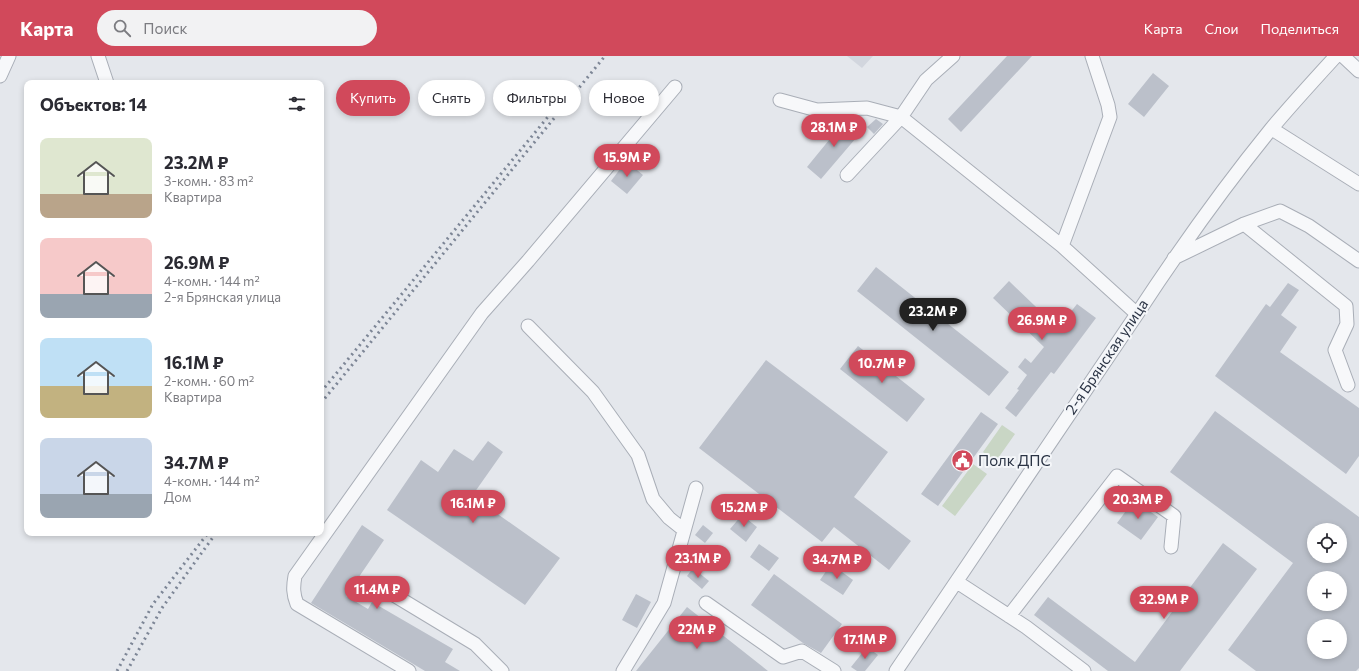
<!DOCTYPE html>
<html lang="ru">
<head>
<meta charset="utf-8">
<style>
  :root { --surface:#fff; --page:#f2f2f3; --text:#2b2b33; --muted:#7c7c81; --accent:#d1495b }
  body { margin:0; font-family:Commissioner,sans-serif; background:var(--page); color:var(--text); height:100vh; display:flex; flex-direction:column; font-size:15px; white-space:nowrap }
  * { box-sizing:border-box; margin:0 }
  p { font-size:13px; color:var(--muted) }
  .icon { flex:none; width:22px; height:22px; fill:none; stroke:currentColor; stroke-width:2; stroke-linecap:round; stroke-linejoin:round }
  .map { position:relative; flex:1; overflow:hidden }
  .drawer { position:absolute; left:24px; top:24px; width:300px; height:456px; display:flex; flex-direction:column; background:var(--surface); border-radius:8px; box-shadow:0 2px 6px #0003 }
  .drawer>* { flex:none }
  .banner { position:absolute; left:336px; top:24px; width:380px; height:36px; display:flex; gap:8px }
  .controls { position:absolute; left:1307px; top:467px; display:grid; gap:8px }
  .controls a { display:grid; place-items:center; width:40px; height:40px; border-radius:50%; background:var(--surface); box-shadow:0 2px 6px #0003; font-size:20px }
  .price { position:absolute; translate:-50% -34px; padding:0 9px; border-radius:14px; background:var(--accent); color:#fff; font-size:13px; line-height:26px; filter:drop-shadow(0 1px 2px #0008) }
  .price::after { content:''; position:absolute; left:50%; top:24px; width:12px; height:9px; margin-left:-6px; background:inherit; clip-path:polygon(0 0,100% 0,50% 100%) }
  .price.selected { background:#222; color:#fff }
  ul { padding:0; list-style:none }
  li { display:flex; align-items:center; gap:12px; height:100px; padding:0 16px }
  li span { display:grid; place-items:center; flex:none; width:112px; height:80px; border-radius:8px; color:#555 }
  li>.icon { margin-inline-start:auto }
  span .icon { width:48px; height:48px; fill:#fffc; stroke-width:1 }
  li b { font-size:17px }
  h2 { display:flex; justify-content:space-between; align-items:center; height:48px; padding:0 16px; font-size:17px }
  .pill { padding:0 14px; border-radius:18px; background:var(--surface); box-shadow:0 2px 6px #0003; font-size:14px; line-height:36px }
  .pill.selected { background:var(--accent); color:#fff }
  header { display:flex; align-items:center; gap:24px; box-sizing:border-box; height:56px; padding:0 20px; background:var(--accent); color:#fff }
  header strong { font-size:19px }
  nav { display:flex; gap:22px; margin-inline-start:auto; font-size:14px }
  .search { width:280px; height:36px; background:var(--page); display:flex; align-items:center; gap:10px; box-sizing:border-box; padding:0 14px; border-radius:22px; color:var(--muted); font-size:15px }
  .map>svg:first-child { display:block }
</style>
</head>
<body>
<header>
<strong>Карта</strong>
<div class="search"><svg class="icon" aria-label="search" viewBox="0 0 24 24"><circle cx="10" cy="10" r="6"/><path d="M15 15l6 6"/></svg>Поиск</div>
<nav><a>Карта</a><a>Слои</a><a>Поделиться</a></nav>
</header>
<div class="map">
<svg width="1359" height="615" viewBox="0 0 1359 615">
  <rect width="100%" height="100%" fill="#e4e7ec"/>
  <path fill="#d2d6de" d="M847,0H873L862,12Z"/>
  <path fill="#c9d6c5" d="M1002,369L1015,378L996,405L983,396Z
    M973,408L987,418L955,460L942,450Z"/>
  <path fill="#bbc0ca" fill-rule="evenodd" d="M1007,0H1032L961,76L948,63Z
    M1153,17L1169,30L1144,61L1128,48Z
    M847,62L862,75L821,123L807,111Z
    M876,63L883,68L874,78L867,71Z
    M626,105L643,119L627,138L611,125Z
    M876,211L1009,316L989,340L857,235Z
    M1009,225L1058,272L1077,248L1096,262L1054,318L1051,316L1016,361L1005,352L1019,334L1017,333L1027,319L1018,311L1025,302L1031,307L1044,291L993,242Z
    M1288,227L1299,234L1281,259L1297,271L1280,296L1359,352V400L1346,418L1215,320L1266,248L1270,251Z
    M858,290L925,343L907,366L840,313Z
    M766,304L888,396L854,441L911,485L889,514L834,471L822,486L699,392Z
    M1215,355L1359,461V612L1356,615H1256L1228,594L1293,507L1170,416ZM1314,474H1340V500H1314ZM1314,522H1340V548H1314ZM1314,570H1340V596H1314Z
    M981,356L998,368L938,450L921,438Z
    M488,385L503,396L472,440L560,502L525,549L387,454L421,404L438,416L454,393L473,405Z
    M1134,444L1158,461L1141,484L1117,467Z
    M742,459L757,471L746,486L730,473Z
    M362,469L384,484L346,540L368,553L372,546L453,593L445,606L460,615H425L311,547Z
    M703,469L713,477L705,487L695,479Z
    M1223,487L1257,513L1180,615H1108L1034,559L1048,541L1135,606Z
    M759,488L779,502L769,515L750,501Z
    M831,508L853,524L843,539L820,524Z
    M693,512L709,525L702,533L687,520Z
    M774,518L842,568L821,597L803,587L751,549Z
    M636,538L651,546L637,572L622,564Z
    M687,551L768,615H636Z
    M867,591L878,599L865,615H857L851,611Z"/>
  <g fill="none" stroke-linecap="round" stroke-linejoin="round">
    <defs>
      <path id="minor" d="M98,0L107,27
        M1343,0L1359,15
        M0,20L9,0
        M780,44L817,54L867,52L901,61L1062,190L1137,258
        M1272,73L1359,128
        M847,119L901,61L926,24L953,0
        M1244,168L1346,250L1347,268L1335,294L1348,329
        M1062,190L1110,61L1108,49L1092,0
        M1174,202L1244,168L1280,155L1309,170L1359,205
        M528,270L593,336L638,399L653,443L669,462L684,474
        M957,526L1026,571L1084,615
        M379,530L475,588L502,615
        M706,547L783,601L802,595L834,615
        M1009,560L1117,420L1174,460L1171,491
        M409,615L297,548C293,538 293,531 295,520L482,257L528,205L675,31
        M623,615L664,547L696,432
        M896,615L1137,258C1179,194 1223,132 1271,73C1292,48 1314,24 1336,0"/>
    </defs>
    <use href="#minor" stroke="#a9aeb7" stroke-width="15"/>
    <use href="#minor" stroke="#f7f8fa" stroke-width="13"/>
    <path stroke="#7d8696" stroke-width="3" stroke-dasharray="2 4" stroke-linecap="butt" d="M321,336L561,45
      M321,347L605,0
      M117,615L153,548L208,477
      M127,615L162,552L216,477"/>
  </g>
  <defs>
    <symbol id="civic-disc" viewBox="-11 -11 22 22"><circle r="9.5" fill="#d1495b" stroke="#f4f6f9"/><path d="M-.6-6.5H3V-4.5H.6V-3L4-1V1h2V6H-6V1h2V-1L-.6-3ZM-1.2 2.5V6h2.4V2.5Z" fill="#fff"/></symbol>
  </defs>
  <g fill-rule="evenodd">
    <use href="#civic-disc" x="950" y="392" width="25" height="25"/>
  </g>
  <g text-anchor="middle" stroke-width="4" stroke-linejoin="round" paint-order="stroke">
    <g font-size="15" fill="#2b3445" stroke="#f4f6f9">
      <text transform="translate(1107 301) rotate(-56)" y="5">2-я Брянская улица</text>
    </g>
    <g font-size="15" fill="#2b3445" stroke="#f4f6f9" text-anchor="start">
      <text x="978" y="410">Полк ДПС</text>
    </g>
  </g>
</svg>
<div class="controls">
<a><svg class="icon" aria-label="locate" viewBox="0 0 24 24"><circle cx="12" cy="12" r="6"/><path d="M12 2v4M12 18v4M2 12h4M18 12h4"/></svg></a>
<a>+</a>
<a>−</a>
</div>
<b class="price" style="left:834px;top:92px">28.1M ₽</b>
<b class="price" style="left:627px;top:122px">15.9M ₽</b>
<b class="price selected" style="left:933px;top:276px">23.2M ₽</b>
<b class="price" style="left:1042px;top:285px">26.9M ₽</b>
<b class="price" style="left:882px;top:328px">10.7M ₽</b>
<b class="price" style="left:1138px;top:464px">20.3M ₽</b>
<b class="price" style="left:473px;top:468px">16.1M ₽</b>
<b class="price" style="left:744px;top:472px">15.2M ₽</b>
<b class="price" style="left:698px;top:523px">23.1M ₽</b>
<b class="price" style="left:837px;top:524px">34.7M ₽</b>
<b class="price" style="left:377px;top:554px">11.4M ₽</b>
<b class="price" style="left:1164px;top:564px">32.9M ₽</b>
<b class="price" style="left:697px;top:594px">22M ₽</b>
<b class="price" style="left:865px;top:604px">17.1M ₽</b>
<div class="banner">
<a class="pill selected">Купить</a>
<a class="pill">Снять</a>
<a class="pill">Фильтры</a>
<a class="pill">Новое</a>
</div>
<section class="drawer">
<h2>Объектов: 14<svg class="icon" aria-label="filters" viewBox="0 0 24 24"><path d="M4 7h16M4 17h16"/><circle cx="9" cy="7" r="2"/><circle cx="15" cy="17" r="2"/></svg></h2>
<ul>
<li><span style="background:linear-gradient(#dfe7d0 70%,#b9a48a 0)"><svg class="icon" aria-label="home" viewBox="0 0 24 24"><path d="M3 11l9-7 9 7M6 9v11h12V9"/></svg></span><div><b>23.2M ₽</b><p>3-комн. · 83 m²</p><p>Квартира</p></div></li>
<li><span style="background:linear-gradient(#f6c9c9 70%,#9aa5b1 0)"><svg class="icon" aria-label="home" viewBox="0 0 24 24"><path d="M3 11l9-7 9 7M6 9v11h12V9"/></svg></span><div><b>26.9M ₽</b><p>4-комн. · 144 m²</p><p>2-я Брянская улица</p></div></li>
<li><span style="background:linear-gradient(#bfe0f5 60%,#c2b280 0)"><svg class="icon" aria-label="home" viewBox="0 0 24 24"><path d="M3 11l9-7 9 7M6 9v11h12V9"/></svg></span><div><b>16.1M ₽</b><p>2-комн. · 60 m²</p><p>Квартира</p></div></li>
<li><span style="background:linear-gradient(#c9d6e8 70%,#9aa5b1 0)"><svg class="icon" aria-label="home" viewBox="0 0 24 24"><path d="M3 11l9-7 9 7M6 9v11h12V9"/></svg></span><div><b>34.7M ₽</b><p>4-комн. · 144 m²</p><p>Дом</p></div></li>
</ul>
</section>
</div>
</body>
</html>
